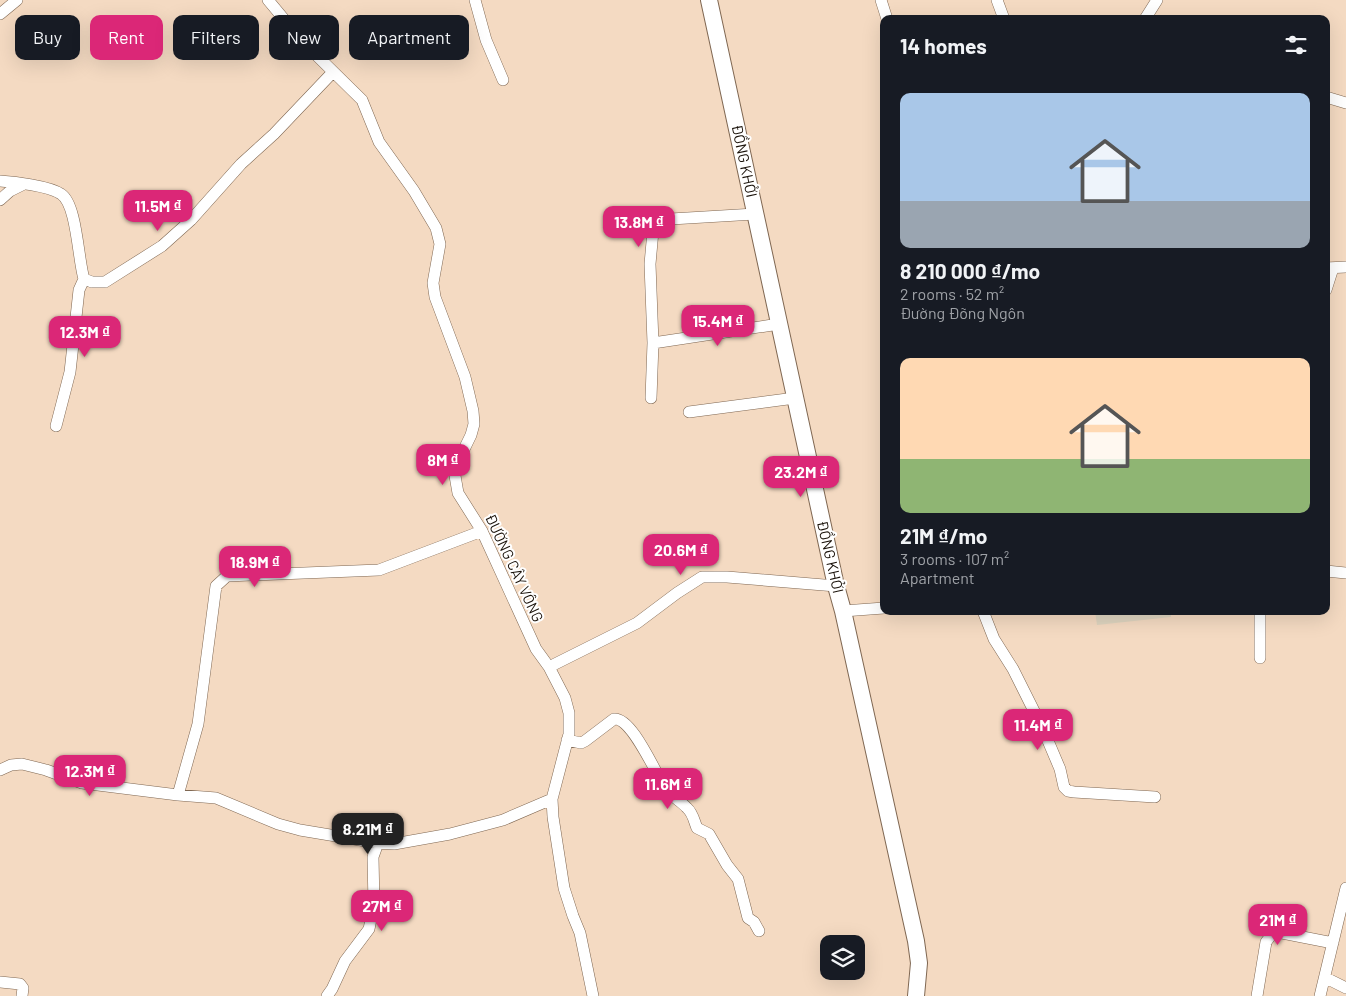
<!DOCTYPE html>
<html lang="en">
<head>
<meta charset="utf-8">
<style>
  :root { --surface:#171b24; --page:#20242c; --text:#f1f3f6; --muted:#9ea1a6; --accent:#db2777 }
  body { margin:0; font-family:Barlow,sans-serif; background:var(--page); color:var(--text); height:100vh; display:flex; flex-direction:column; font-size:19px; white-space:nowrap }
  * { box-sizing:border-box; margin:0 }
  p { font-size:16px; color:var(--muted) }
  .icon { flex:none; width:28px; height:28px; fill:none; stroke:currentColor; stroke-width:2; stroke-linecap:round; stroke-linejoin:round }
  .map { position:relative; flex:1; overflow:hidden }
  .details { position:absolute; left:880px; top:15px; width:450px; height:600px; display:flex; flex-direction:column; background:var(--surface); border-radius:10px; box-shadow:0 5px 20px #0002 }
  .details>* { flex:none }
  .banner { position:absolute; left:15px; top:15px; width:475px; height:45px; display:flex; gap:10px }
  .controls { position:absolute; left:820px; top:935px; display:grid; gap:10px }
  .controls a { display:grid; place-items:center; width:45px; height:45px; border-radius:10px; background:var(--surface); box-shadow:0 5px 20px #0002; font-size:25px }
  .price { position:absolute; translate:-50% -42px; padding:0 11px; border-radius:10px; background:var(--accent); color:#fff; font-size:16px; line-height:32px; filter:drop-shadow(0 1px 2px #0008) }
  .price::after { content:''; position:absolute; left:50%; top:30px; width:15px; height:11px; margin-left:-8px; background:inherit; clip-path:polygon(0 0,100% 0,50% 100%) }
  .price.current { background:#222; color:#fff }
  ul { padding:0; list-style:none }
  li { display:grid; align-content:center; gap:10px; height:265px; padding:0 20px }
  li span { display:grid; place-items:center; height:155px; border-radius:10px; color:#555 }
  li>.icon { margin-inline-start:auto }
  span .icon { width:90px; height:90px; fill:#fffc; stroke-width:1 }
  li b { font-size:21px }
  h2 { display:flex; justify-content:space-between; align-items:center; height:60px; padding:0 20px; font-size:21px }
  .pill { padding:0 18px; border-radius:10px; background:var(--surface); box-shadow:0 5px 20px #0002; font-size:18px; line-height:45px }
  .pill.current { background:var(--accent); color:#fff }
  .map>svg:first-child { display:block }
</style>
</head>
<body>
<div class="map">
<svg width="1346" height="996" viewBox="0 0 1346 996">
  <rect width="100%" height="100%" fill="#f4dac2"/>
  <path fill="#ded4bf" d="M1095,611H1171V617L1097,625Z"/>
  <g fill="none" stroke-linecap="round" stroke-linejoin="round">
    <defs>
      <path id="street" d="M268,0L303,42L362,100L379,142L414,191L436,228L440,244L433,283L435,297L465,377L473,411L474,424L471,435L454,470L458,493L482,531L536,649L549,667L565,698L569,713V734L552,799L553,817L564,888L573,916L580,933L593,996
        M475,0L486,40L503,80
        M881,0L887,19
        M997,0L1004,19
        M0,14L17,0
        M1145,19L1157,0
        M1326,97L1346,103
        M0,181C15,182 49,186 61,194C77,204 78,260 84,279L92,282H105L162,246L191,220L241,164L274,134L333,72
        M0,200L10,191L24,184
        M1326,268L1346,267
        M1326,290L1333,268
        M653,343L779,324
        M651,398L653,343L650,264L654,220L755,214
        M689,412L795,398
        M56,426L70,372L79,290L84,279
        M1326,571L1346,573
        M843,611L884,608
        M983,611L994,639L1013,669L1043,729L1060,769L1064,787L1068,791L1074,792L1155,797
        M1260,611V658
        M549,667L637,623L677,593L702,577H727L836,586
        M567,740L581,743L585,741L614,719C632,717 655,773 665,787C671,797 680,800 687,808C693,813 694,821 697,828L709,834L727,865L738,879L748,918L754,922L759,931
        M0,770L11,765L22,764L46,770L82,783L178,795L216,798L278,824L300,830L378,843L394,844L450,834L503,820L552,799
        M178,795L198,724L216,586L227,576L379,570L482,531
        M1326,978L1346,988
        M0,982L20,984L23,988L22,996
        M327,996L332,989L345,961L369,929L374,905L373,857L378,843
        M1257,996L1266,942L1272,934L1277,932L1333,943
        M1320,996L1346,888"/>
      <path id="secondary" d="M709,0L836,586L843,611L916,941L919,963L916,996"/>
    </defs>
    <use href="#street" stroke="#7f6752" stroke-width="12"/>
    <use href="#secondary" stroke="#7f6752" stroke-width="18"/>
    <use href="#street" stroke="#fff" stroke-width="11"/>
    <use href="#secondary" stroke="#fff" stroke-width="16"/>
  </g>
  <g text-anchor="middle" stroke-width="4" stroke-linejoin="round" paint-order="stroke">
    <g font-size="15" fill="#170f07" stroke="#fff">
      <text transform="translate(744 161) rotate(78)" y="5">ĐỒNG KHỞI</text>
      <text transform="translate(830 557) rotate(77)" y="5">ĐỒNG KHỞI</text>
      <text transform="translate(514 568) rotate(65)" y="5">ĐƯỜNG CÂY VÔNG</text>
    </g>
  </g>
</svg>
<div class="controls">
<a><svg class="icon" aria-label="layers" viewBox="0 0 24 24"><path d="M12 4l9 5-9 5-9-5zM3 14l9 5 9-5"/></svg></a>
</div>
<b class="price" style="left:158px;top:232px">11.5M ₫</b>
<b class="price" style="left:639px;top:248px">13.8M ₫</b>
<b class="price" style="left:718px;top:347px">15.4M ₫</b>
<b class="price" style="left:85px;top:358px">12.3M ₫</b>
<b class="price" style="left:443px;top:486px">8M ₫</b>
<b class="price" style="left:801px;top:498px">23.2M ₫</b>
<b class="price" style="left:681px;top:576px">20.6M ₫</b>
<b class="price" style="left:255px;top:588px">18.9M ₫</b>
<b class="price" style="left:1038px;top:751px">11.4M ₫</b>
<b class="price" style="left:90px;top:797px">12.3M ₫</b>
<b class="price" style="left:668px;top:810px">11.6M ₫</b>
<b class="price current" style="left:368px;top:855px">8.21M ₫</b>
<b class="price" style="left:382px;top:932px">27M ₫</b>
<b class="price" style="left:1278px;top:946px">21M ₫</b>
<div class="banner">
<a class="pill">Buy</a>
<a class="pill current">Rent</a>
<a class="pill">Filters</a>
<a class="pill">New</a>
<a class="pill">Apartment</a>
</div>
<section class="details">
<h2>14 homes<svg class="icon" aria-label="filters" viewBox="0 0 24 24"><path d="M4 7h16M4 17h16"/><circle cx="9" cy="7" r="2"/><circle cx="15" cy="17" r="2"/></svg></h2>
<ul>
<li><span style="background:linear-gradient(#a9c7e8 70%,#9aa5b1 0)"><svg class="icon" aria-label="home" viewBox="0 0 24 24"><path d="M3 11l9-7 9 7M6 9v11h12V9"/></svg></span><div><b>8 210 000 ₫/mo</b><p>2 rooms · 52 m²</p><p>Đường Đõng Ngôn</p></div></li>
<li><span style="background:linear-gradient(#ffd9b3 65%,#8fb573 0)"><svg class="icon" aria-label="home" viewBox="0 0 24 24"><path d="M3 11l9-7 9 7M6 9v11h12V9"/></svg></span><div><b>21M ₫/mo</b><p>3 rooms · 107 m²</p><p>Apartment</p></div></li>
</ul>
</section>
</div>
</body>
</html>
